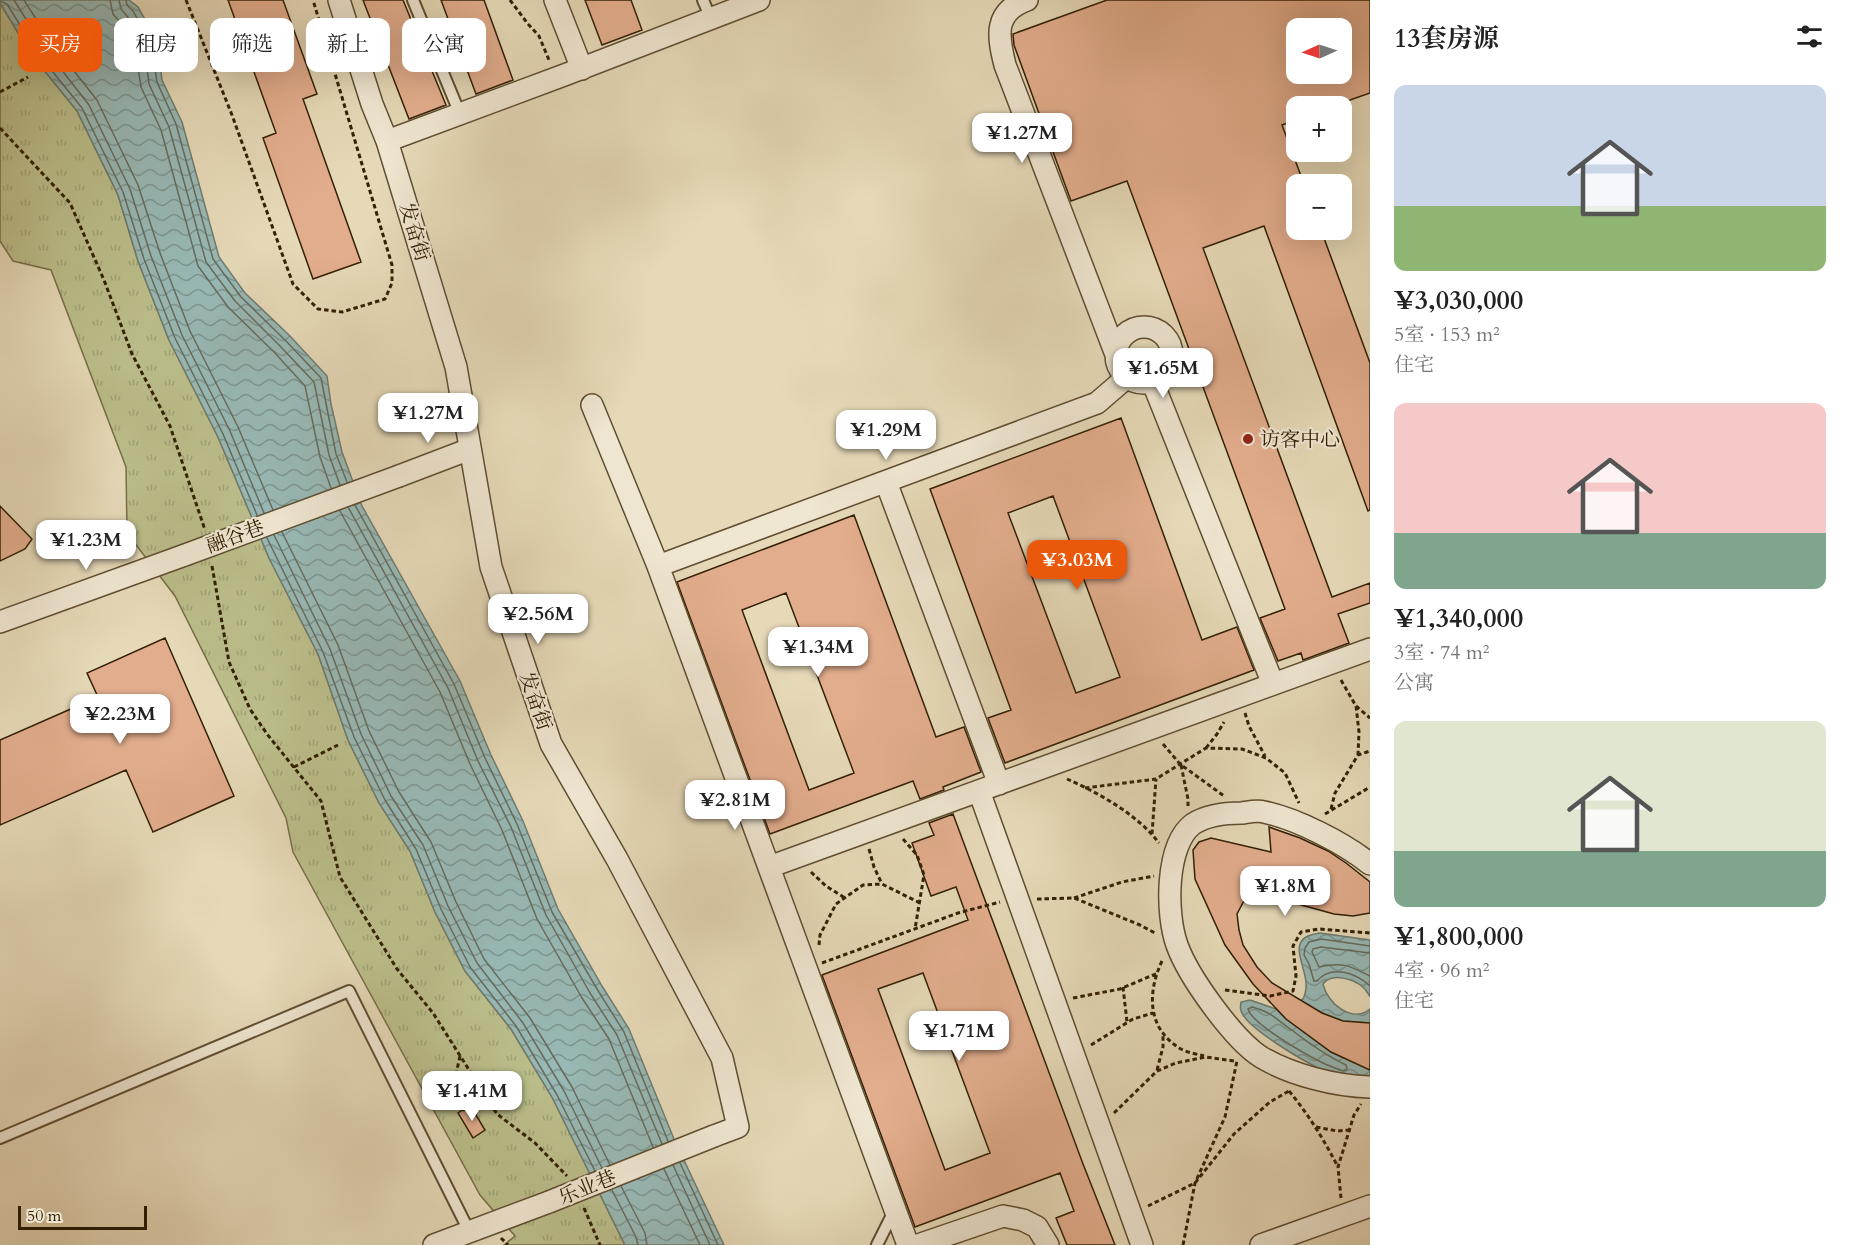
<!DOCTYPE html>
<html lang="zh">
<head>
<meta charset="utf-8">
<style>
  :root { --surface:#fff; --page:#f2f2f2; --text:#222; --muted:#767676; --accent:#ea580c }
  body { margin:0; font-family:Cardo,"Noto Serif SC",serif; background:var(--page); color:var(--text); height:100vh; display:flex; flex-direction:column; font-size:22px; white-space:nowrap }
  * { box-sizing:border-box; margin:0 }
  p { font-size:20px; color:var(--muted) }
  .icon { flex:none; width:33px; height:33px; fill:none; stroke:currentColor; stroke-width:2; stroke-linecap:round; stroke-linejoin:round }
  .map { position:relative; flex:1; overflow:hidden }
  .side { display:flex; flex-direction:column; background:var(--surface); width:480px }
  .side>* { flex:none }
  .guide { position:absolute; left:18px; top:18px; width:570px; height:54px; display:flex; gap:12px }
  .needle { width:39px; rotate:267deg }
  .buttons { position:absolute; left:1286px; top:18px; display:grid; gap:12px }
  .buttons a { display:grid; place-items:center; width:66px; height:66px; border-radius:12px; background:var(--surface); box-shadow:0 6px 24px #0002; font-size:30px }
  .scale { position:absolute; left:18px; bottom:15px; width:129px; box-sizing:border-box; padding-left:6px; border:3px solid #332004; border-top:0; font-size:16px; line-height:21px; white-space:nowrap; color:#332004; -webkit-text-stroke:4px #efe6d1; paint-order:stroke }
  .price { position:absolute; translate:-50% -51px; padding:0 14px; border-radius:12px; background:#fff; color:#222; font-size:20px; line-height:39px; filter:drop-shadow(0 2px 3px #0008) }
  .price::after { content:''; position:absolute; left:50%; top:36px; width:18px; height:14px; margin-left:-9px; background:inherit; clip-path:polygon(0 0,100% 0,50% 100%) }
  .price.active { background:var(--accent); color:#fff }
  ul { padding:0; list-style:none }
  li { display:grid; align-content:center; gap:12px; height:318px; padding:0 24px }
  li span { display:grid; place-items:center; height:186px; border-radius:12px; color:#555 }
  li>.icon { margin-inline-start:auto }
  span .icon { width:108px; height:108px; fill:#fffc; stroke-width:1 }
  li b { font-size:26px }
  h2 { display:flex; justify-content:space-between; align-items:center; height:72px; padding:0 24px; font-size:26px }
  .chip { padding:0 21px; border-radius:12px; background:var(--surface); box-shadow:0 6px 24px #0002; font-size:21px; line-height:54px }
  .chip.active { background:var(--accent); color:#fff }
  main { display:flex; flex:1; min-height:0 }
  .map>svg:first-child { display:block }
</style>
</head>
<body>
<main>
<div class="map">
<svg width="1370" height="1245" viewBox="0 0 1370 1245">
  <defs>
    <pattern id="grass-tufts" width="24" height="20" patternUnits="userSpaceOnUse" patternTransform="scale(1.5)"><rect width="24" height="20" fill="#bbbe8b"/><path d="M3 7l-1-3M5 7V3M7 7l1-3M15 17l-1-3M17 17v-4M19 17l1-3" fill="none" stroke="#a1a376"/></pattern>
    <pattern id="water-waves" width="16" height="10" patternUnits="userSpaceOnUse" patternTransform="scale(1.5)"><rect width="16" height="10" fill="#98b9b6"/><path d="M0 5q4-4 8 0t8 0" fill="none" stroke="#7d9692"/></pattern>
  </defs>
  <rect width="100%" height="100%" fill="#e6d9b8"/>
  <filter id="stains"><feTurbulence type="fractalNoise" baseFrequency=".00333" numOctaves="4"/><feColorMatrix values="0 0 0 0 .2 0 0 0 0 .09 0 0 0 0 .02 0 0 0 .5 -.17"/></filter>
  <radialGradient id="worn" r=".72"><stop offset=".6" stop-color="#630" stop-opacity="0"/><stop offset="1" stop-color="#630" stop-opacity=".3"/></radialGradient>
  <path fill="url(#grass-tufts)" stroke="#776f48" stroke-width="1.5" d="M0,3L31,54L77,111L118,195L138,261L169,340L218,437L269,558L318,654L348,740L379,803L410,851L435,912L465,971L511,1029L552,1097L625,1245H504L515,1236L480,1195L293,852L286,818L175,596L127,533L126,467L51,270L13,261L0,241Z"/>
  <path fill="url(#water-waves)" stroke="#707c6f" stroke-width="1.5" d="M0,0H129L138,7L157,41L162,80L182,122L219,257L245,293L290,336L327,376L331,404L342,452L362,506L460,681L491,755L523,821L558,909L602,986L629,1029L674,1139L724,1245H625L552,1097L511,1029L465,971L435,912L410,851L379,803L348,740L318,654L269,558L218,437L169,340L138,261L118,195L77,111L31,54L0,3Z
    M1320,933L1370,940V997C1370,996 1365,989 1364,988C1354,979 1332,972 1323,984C1327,1003 1352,1024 1370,1009V1023L1343,1021L1322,1013L1299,1001L1303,999C1315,976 1287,949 1306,937C1309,935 1316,934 1320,933Z
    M1250,1000L1276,1009L1286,1019L1331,1052L1370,1070V1081C1353,1080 1336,1076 1320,1069C1302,1060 1254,1032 1243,1015C1240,1010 1240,1008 1241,1002Z"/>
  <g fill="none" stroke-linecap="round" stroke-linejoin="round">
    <path stroke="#666c5d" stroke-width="1.5" d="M14,0L43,46L89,105L130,189L151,256L182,335L230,431L264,513
      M24,0L50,41L97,100L138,185L160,253L190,331L238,427L273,510
      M110,0L113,14L120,22L135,48L141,87L161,130L198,266L228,307L274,352L305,386L320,457L331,488
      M119,0L121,9L127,16L144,45L149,84L169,127L206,262L235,301L280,346L314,382L329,455L340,485
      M126,0L127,5L133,11L151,43L157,82L176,124L213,259L241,297L286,341L321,378L336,454L347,482
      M0,1L7,4L36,51L82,108L123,192L144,259L175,338L223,434L257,515
      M355,505L454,684L485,758L517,824L552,912L597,989L624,1032L668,1141
      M348,507L448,688L478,761L511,827L546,915L590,993L617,1035L662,1144
      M340,511L440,692L470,764L502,830L537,919L582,998L609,1039L653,1147
      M282,532L338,645L369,731L399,792L431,842L456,902L484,959L530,1018L572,1087L610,1165
      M274,535L330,649L361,734L391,796L423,845L448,906L477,963L523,1023L564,1091L602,1168
      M267,538L323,652L354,737L385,800L416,849L441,909L470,967L516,1026L557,1095L595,1171
      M1370,946L1321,939L1309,942L1305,948L1304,955L1309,964L1314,981H1317C1331,964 1356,973 1370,986
      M1370,953L1321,947L1313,949L1312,952L1319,967C1343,962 1348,965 1370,976
      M1252,1007C1274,1013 1275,1019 1293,1031C1310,1044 1327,1056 1346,1065L1347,1069L1343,1071C1336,1068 1328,1066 1321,1062C1305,1054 1252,1024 1248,1009Z
      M680,1163L718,1245
      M673,1165L710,1245
      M664,1169L700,1245
      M621,1186L645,1233L647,1245
      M612,1190L636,1237L638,1245"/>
  </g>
  <path fill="#e2ad8d" stroke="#332004" stroke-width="1.5" fill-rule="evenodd" d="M228,0H283L317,94L303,99L361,262L313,279L263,138L276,133Z
    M363,0H403L446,105L409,119Z
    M441,0H484L513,80L476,94Z
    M585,0H631L642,30L602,45Z
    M1107,0H1370V93L1333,106H1296V120L1282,125L1304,184H1296V230H1321L1370,363V510L1368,511L1264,226L1203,248L1332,597L1370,583V603L1338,614L1349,643L1303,660L1301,653L1278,661L1260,618L1285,609L1127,181L1071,201L1014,45L1013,34ZM1296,28H1341V74H1296Z
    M1121,418L1202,640L1237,627L1254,670L1005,763L988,718L1011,710L930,489ZM1053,496L1120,677L1076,693L1008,513Z
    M0,506L32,539L25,549L0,561Z
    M854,515L936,737L964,727L981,772L943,787L944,790L920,799L913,781L770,834L677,582ZM786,593L854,773L809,790L742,610Z
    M165,638L234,796L153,832L126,770L0,825V740L98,697L87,673Z
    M953,814L1083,1164L1115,1245H1067L1056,1218L1074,1211L1060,1173L915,1227L822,975L968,920L956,887L931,896L912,843L934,835L929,823ZM923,973L990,1153L945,1170L878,989Z
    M1269,827L1300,838L1328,851L1346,863L1370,882V913L1353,916L1334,914L1265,895L1245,899L1237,914L1239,930L1243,945L1257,967L1272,983L1322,1013L1343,1021L1370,1023V1070L1331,1052L1286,1019L1253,984L1225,945L1195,879L1193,850L1199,842L1211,838L1271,852Z
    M470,1105L485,1130L473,1138L458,1113Z"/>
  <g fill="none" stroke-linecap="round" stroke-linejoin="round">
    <defs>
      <path id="lane" d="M413,0L460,114
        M703,0L711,19
        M0,1138L349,991L469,1231
        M877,1245L895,1209"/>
      <path id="street" d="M339,0L372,104L387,141L567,74L759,0
        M555,0L582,69
        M1027,0C993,12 998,37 1005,65L1115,352
        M387,141L456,367L491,567L551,744L617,859L722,1058L738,1127L714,1136
        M1116 355a28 28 0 1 1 56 0a28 28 0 1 1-56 0Z
        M1153,383L1273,684
        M592,405L658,566L908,1245
        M399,476L470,449
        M886,482L999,784
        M658,566L1097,403L1126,378
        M0,622L185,555
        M979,791L1142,1245
        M1370,864C1344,843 1297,819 1264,812C1257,810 1249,812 1242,813C1226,813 1207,815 1193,824C1165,845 1166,915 1177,945C1188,976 1233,1039 1261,1057C1291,1075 1335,1086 1370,1087
        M769,867L1370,649
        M434,1245L549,1202
        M918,1245L1003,1216L1023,1220L1037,1227L1048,1245
        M1261,1245L1370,1206"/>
    </defs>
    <use href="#lane" stroke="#604e31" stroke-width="14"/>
    <use href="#street" stroke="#604e31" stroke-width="24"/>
    <path stroke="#332004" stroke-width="3" stroke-dasharray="4.5 3" stroke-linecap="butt" d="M186,0L232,115L293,284L318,309L342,312L385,299L392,283V265L313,0
      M510,0L528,24L539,36L549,60
      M0,92L28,77
      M0,128L70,203L104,280L132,354L170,426L205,530
      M212,566L229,662L250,709L267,734L321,801L340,877L397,969L433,1013L497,1114L535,1143L567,1176
      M1341,680L1356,706L1370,718
      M1356,706L1359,732L1358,755
      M1245,713L1249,726L1265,756
      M1163,744L1180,764L1224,796
      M1206,748L1217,734L1224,722
      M1181,765L1188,799V806
      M294,767L338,745
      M1067,779C1099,793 1138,815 1159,843
      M1085,788L1156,779L1206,748L1242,749L1266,758L1285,773L1299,803
      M1331,809L1335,793L1358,755L1370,751
      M1325,814L1370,787
      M1152,834L1156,779
      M903,839L917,855L924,875L915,929
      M869,849L874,867L882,884
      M811,872L826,886L845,898
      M1074,898L1122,882L1154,876
      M1037,899L1074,898L1140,925L1155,933
      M819,945L820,935L836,904L863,885L882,884L920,903
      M1162,961C1147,993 1147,1029 1181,1049C1188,1053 1197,1054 1204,1056
      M822,963L958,913L1000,902
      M1123,987L1127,1022
      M1225,990L1270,996L1293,991L1296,976L1293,946L1301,932L1319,929L1370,933
      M1073,998L1120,989L1158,973
      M1091,1045L1133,1019L1153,1013
      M460,1056C456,1075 450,1093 464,1110C475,1111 480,1106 491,1103
      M1157,1070L1163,1047V1033
      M1289,1091C1309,1115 1324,1140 1338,1167
      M1114,1113L1157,1071L1176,1063L1206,1057L1234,1061
      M1316,1127L1337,1131L1350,1130
      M1341,1198L1338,1167L1354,1115L1361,1104
      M1148,1206L1195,1183L1234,1134L1270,1102L1289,1091
      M584,1208L600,1245
      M501,1238L508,1245
      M1183,1245L1195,1183L1225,1117L1237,1061"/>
    <use href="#lane" stroke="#efe6d1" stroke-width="10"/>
    <use href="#street" stroke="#efe6d1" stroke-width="21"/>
    <defs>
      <path id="street-bridge" d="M185,555L399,476
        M549,1202L714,1136"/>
    </defs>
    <use href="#street-bridge" stroke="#604e31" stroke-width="24" stroke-linecap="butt"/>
    <use href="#street-bridge" stroke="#efe6d1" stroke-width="21"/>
  </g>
  <circle fill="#8f2418" stroke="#efe6d1" stroke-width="2" cx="1248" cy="439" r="6"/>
  <g text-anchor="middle" stroke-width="4.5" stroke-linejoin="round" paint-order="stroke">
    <g font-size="20" fill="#332004" stroke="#efe6d1">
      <text transform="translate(415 232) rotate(73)" y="7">发奋街</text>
      <text transform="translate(235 536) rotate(-20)" y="7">融谷巷</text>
      <text transform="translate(536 701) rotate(71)" y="7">发奋街</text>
      <text transform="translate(587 1187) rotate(-22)" y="7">乐业巷</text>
    </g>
    <g font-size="20" fill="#332004" stroke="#efe6d1" text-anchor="start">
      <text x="1260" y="446">访客中心</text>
    </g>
  </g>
  <rect width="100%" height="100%" filter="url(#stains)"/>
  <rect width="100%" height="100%" fill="url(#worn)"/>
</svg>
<div class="buttons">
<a><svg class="needle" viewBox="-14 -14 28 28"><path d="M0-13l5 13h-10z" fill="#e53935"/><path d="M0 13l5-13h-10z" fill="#767676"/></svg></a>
<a>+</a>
<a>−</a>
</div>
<div class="scale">50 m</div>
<b class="price" style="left:1022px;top:164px">¥1.27M</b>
<b class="price" style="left:1163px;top:399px">¥1.65M</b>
<b class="price" style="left:428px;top:444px">¥1.27M</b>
<b class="price" style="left:886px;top:461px">¥1.29M</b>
<b class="price" style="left:86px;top:571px">¥1.23M</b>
<b class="price active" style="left:1077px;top:591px">¥3.03M</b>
<b class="price" style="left:538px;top:645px">¥2.56M</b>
<b class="price" style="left:818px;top:678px">¥1.34M</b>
<b class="price" style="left:120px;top:745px">¥2.23M</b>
<b class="price" style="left:735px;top:831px">¥2.81M</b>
<b class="price" style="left:1285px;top:917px">¥1.8M</b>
<b class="price" style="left:959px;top:1062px">¥1.71M</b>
<b class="price" style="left:472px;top:1122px">¥1.41M</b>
<div class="guide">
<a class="chip active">买房</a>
<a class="chip">租房</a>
<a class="chip">筛选</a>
<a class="chip">新上</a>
<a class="chip">公寓</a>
</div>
</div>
<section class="side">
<h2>13套房源<svg class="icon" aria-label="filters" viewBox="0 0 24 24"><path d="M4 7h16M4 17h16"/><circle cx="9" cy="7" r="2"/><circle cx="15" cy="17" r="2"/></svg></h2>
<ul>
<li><span style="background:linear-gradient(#c9d6e8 65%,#8fb573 0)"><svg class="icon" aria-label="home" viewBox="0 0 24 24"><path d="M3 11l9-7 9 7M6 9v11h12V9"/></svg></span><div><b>¥3,030,000</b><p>5室 · 153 m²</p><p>住宅</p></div></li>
<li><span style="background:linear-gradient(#f6c9c9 70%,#7fa58c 0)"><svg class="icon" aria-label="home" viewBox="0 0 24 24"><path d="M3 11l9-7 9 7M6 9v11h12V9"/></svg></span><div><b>¥1,340,000</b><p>3室 · 74 m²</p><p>公寓</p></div></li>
<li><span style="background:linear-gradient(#dfe7d0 70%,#7fa58c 0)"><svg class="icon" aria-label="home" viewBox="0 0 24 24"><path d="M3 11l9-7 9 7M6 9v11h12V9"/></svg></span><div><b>¥1,800,000</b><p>4室 · 96 m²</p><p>住宅</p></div></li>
</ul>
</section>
</main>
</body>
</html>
